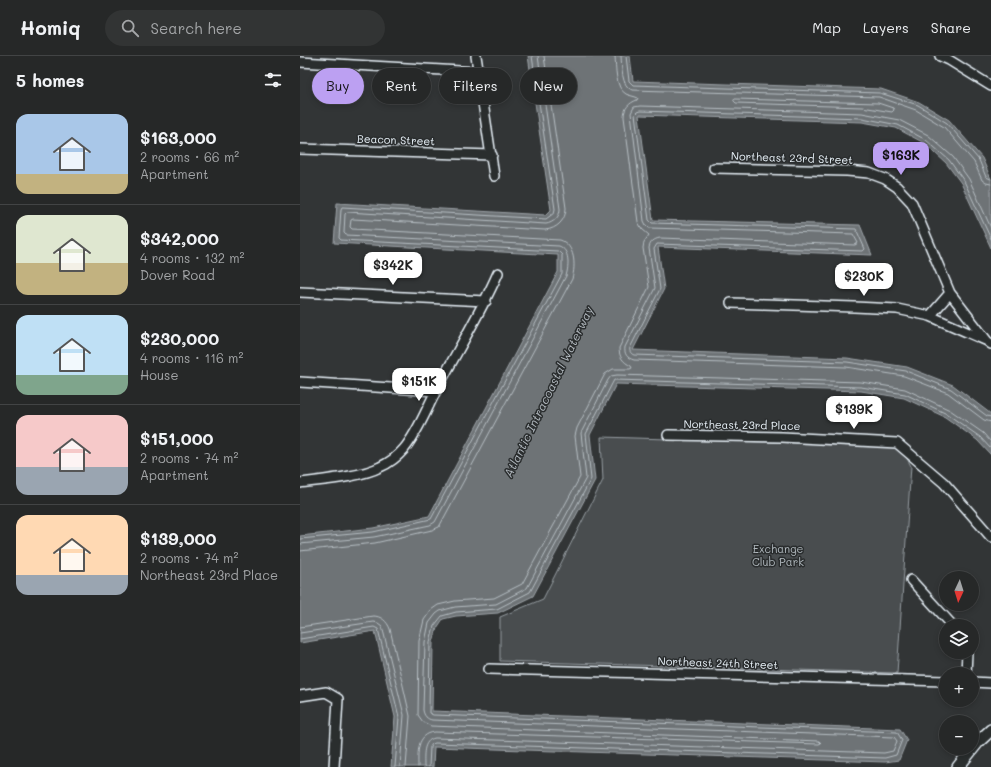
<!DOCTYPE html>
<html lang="en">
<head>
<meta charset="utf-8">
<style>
  :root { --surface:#262828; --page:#323434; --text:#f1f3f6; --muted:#a4a6a8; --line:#424445; --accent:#bca0f2 }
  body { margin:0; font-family:Mali,sans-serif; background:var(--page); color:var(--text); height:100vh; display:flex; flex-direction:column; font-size:15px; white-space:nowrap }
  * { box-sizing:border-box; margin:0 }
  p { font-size:13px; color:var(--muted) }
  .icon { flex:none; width:22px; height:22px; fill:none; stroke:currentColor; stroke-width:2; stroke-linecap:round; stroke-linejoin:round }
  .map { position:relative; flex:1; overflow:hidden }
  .side { display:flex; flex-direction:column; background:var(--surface); width:300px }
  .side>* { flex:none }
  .top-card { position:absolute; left:12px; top:12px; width:380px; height:36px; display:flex; gap:8px }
  .needle { width:26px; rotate:184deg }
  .fabs { position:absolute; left:639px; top:515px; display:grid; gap:8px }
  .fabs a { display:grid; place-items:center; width:40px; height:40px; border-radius:50%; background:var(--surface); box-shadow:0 2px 6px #0003,0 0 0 1px var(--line); font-size:20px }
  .price { position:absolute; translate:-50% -34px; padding:0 9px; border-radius:8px; background:#fff; color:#222; font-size:13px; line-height:26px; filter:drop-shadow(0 1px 2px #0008) }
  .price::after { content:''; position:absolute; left:50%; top:24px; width:12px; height:9px; margin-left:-6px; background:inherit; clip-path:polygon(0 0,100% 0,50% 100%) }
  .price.current { background:var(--accent); color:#111 }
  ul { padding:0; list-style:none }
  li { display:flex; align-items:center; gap:12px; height:100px; padding:0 16px }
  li+li { border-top:1px solid var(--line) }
  li span { display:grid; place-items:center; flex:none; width:112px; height:80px; border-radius:12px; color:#555 }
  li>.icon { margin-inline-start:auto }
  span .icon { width:48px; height:48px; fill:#fffc; stroke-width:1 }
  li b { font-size:17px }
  h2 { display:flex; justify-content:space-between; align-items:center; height:48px; padding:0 16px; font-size:17px }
  .chip { padding:0 14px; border-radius:18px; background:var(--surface); box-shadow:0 2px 6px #0003,0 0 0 1px var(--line); font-size:14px; line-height:36px }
  .chip.current { background:var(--accent); color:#111 }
  header { display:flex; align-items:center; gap:24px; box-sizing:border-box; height:56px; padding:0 20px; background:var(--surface); border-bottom:1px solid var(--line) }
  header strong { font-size:19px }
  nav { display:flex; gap:22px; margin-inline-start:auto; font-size:14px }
  .search { width:280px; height:36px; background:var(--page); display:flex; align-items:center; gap:10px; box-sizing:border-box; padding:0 14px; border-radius:22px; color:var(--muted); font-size:15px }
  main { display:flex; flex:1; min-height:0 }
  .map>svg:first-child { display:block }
</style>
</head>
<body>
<header>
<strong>Homiq</strong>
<div class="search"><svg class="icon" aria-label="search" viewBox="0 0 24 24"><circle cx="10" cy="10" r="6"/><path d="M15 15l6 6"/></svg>Search here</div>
<nav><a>Map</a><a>Layers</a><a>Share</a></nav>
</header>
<main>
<section class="side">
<h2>5 homes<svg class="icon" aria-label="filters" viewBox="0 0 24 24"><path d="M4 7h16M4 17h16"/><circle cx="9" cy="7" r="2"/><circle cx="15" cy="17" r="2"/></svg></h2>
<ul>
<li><span style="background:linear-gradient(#a9c7e8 75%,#c2b280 0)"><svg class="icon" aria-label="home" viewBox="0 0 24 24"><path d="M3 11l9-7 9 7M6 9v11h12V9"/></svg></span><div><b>$163,000</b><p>2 rooms · 66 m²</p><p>Apartment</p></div></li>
<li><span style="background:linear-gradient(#dfe7d0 60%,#c2b280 0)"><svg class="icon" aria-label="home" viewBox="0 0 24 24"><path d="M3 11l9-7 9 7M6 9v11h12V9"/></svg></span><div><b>$342,000</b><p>4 rooms · 132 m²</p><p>Dover Road</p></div></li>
<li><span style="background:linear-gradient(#bfe0f5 75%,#7fa58c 0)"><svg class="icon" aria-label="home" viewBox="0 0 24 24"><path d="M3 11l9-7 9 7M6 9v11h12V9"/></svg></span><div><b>$230,000</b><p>4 rooms · 116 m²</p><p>House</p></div></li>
<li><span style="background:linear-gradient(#f6c9c9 65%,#9aa5b1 0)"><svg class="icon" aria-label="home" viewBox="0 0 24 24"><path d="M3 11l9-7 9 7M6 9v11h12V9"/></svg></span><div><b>$151,000</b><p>2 rooms · 74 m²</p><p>Apartment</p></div></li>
<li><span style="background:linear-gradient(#ffd9b3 75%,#9aa5b1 0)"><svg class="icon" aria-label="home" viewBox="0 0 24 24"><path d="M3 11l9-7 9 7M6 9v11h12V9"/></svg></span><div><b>$139,000</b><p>2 rooms · 74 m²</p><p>Northeast 23rd Place</p></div></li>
</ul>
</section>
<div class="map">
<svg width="691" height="711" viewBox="0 0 691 711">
  <rect width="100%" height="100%" fill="#323536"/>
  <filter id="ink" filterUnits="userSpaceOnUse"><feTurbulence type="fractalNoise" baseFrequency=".025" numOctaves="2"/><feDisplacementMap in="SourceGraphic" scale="8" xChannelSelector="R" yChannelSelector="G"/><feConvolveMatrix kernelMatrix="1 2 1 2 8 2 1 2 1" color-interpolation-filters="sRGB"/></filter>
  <g filter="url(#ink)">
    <path fill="#494d4f" stroke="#989fa4" d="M301,381L600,390L611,410L597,617L200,605V561L243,543L303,424Z"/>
    <path fill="#6e7376" stroke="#9fa5aa" d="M228,0H330L333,25L581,33L619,46L649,64L682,102L691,123V192L661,127L646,107L624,87L596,72L562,66L339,59L353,164L560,169L572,199L358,191L364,233L333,294L547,302L607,311L653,329L691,358V399L677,384L645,361L604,342L561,335L316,328L290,379L295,424L233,540L198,557L156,560L143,563L137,572L133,586L132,655L600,673L607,684L599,704L585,706L134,691L133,711H91L95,661L75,575L0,587V480L73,472L129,460L258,216V199L34,187L37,147L246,159L251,154Z"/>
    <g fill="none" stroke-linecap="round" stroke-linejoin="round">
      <path stroke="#b7bfc4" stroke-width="1" d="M321,0C322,11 321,30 332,34L579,41L616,54L644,71L674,106L682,124L686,127L691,128
        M326,0L329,25L333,29L580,37L618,49L647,67L679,104L686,121L691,123
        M435,43L578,47L593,52L594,54L592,56L562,51L436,47L434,45Z
        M691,172L669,123L653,101L628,79L599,64L562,57L340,50L334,51L331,57L344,165L346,169L349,172L553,178L558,187L555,189L360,182C354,183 350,186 349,192L355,232L325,291C324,298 327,302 334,304L546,311L604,320L648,337L684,364L691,366
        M691,183L664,125L649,104L626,84L598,69L562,62L340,55L337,56L335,58L349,164L352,167L556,173L565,193L563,195L357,188L354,193L360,233L330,292C329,295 331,298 334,299L547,306L606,315L651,333L687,360L691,361
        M0,483L73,476L131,463L262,218V199L258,195L41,184L39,182L41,153L42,151L246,163L254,157L255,153L232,0
        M0,488L74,481L130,469L135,466L266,220C269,210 270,194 259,190L46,179L44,177L45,158L47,156L246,168C253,167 260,161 260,153L238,0
        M0,495L75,487L132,474L139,471L272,223C276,209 275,189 260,184L52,173L50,171L51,164L53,163L245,174C257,173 266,164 266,152L244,0
        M0,571L73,560C81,560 87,565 90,573L110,660L106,711
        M0,577L73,566L78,567L82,570L104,659L100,711
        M0,583L74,571L78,573L99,661L95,711
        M118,711C118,697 116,678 135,676L519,688L521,687L519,685L131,670L123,666L118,659L119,585L124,564L131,554L138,549L155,545L194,542L222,528L280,421L275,380L277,372L305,318L313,313H330L332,312L331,310C323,306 319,301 319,292L349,231L343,192L344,186L349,179L342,173L338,166L324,61C324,52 329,47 337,44L338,42C334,40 330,40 326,38C315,32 316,11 315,0
        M124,711C124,700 122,684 135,682L584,697L593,695L597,685L594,681L132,664C127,663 124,660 123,654L125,586L129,567L136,558L140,555L155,551L196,548L227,532L286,422L281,377L308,324L311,320L317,319L561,326L605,333L650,354L683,377L691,386
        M129,711L130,691L132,688L135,687L585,702L596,699L602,684L597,676L133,659L129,657L130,586L134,570L142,560L156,556L197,553L230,536L291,423L286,378L314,324L561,331L605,338L647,358L680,381L691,393"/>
      <defs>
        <path id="minor" d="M176,0L194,120
          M640,0L649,4L691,30
          M0,6L178,16
          M0,93L192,99
          M414,112L547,115L569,117L585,123L597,131L612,147L650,237L687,285L691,288
          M0,236L186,245
          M431,247L554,251L597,253L630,260L685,284
          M630,260L650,237
          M0,326L136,335
          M368,379L482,381L597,387L644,427L691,481
          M0,427C22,424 61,421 80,411C89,407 98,400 104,393C118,376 126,354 136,335C157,295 180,258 198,217
          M611,524L653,570
          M189,613L646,625
          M666,618L667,596
          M672,626L691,627
          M0,640L26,636L38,643L34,711"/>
        <path id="tertiary" d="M658,711L678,686L691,674"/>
      </defs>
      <use href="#minor" stroke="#e8f1f8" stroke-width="12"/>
      <use href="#tertiary" stroke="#e8f1f8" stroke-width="14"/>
      <use href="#minor" stroke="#2a2d2e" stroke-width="9"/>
      <use href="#tertiary" stroke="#2a2d2e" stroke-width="11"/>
    </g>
  </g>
  <g text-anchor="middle" stroke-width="3" stroke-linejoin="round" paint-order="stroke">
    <g font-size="11" fill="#e8f1f8" stroke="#2a2d2e">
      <text transform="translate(96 84) rotate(2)" y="4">Beacon Street</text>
      <text transform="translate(492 102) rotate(2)" y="4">Northeast 23rd Street</text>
      <text transform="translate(442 369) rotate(1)" y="4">Northeast 23rd Place</text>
      <text transform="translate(418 607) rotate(2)" y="4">Northeast 24th Street</text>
    </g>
    <g font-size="11" fill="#b0b8bd" stroke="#2a2d2e">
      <text x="478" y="497">Exchange<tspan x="478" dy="13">Club Park</tspan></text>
    </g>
    <g font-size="12" font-style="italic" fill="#b1b8be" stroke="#2a2d2e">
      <text transform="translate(249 336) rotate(-64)" y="4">Atlantic Intracoastal Waterway</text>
    </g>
  </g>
</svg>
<div class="fabs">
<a><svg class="needle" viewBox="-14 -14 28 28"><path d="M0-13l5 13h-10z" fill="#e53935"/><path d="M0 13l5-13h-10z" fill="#a4a6a8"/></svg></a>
<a><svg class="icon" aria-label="layers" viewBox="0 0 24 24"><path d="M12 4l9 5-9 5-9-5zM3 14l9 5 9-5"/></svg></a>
<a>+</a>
<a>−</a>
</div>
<b class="price current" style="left:601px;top:120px">$163K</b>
<b class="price" style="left:93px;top:230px">$342K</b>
<b class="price" style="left:564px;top:241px">$230K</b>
<b class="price" style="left:119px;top:346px">$151K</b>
<b class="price" style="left:554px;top:374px">$139K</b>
<div class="top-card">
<a class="chip current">Buy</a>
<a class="chip">Rent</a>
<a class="chip">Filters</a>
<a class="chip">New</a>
</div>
</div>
</main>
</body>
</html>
